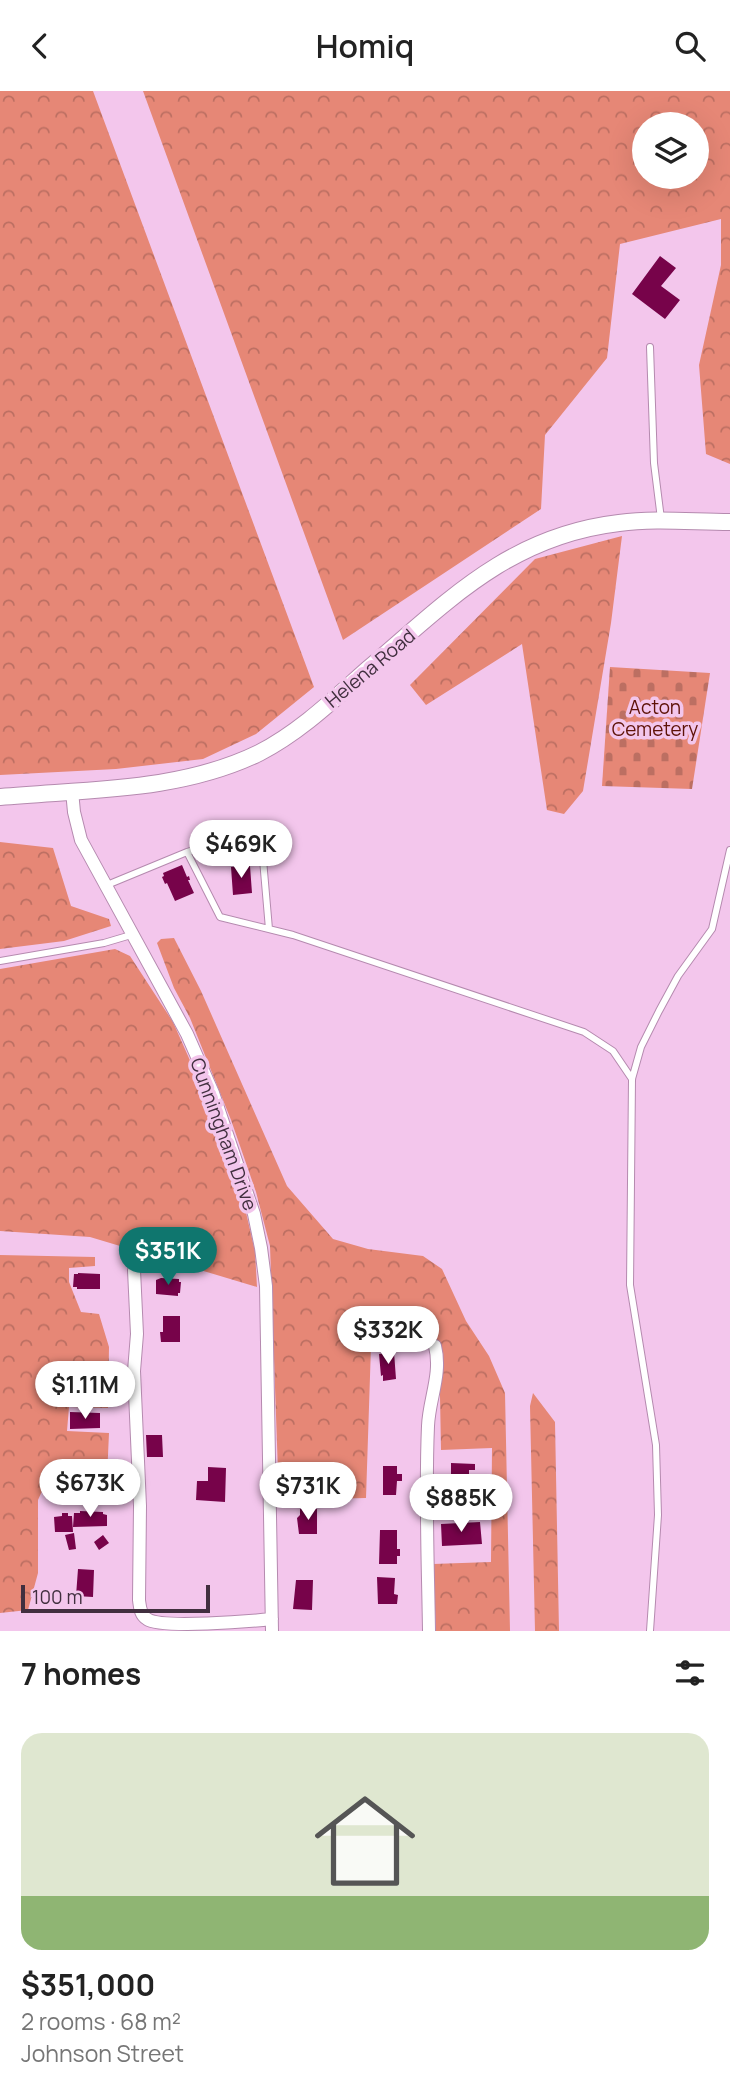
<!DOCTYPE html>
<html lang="en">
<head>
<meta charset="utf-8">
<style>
  :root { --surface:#fff; --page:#f2f2f2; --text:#222; --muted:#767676; --accent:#0f766e }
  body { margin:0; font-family:Manrope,sans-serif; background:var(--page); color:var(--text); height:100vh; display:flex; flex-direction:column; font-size:26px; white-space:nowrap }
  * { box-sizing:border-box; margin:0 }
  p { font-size:23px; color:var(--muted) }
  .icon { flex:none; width:38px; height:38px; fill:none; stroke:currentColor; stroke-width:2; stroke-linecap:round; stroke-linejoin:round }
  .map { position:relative; height:1540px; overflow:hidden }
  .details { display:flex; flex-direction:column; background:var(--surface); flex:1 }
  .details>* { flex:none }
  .tools { position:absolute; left:632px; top:21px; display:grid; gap:14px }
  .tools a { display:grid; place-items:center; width:77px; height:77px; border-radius:50%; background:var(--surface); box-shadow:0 7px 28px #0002; font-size:35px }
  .scale { position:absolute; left:21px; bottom:18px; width:189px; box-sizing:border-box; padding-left:7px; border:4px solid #412f3f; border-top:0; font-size:19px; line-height:24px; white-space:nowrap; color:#412f3f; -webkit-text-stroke:5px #f3c6ec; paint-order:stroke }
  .price { position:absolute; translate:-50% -60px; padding:0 16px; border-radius:24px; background:#fff; color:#222; font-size:23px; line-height:46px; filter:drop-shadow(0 2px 4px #0008) }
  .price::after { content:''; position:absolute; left:50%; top:42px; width:21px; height:16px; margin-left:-10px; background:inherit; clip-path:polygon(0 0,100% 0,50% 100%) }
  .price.current { background:var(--accent); color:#fff }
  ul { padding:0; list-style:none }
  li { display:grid; align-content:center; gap:14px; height:371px; padding:0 21px }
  li span { display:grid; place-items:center; height:217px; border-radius:21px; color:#555 }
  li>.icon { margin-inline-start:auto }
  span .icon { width:126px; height:126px; fill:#fffc; stroke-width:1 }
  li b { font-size:30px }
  h2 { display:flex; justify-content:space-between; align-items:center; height:84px; padding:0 21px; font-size:30px }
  header { display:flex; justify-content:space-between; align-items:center; height:91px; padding:0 21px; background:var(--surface); font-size:32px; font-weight:600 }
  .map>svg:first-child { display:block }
</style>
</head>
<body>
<header><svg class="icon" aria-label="back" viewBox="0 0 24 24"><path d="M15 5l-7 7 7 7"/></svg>Homiq<svg class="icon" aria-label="search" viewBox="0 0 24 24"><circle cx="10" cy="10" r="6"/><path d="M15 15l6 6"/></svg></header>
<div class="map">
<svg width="730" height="1540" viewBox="0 0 730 1540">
  <defs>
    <pattern id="forest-crowns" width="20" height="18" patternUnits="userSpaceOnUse" patternTransform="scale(1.75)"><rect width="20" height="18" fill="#e68776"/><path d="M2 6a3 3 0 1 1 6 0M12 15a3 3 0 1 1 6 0" fill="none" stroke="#bc6f62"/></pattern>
    <pattern id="cemetery-stones" width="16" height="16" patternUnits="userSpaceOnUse" patternTransform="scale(1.75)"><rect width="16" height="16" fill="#e68776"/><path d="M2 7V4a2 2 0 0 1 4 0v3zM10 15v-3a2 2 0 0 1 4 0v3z" fill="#bc6f62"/></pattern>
  </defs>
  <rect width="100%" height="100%" fill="#f3c6ec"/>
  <path fill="url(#forest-crowns)" fill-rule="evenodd" d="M0,0H93L314,596L256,643L203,668L116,678L0,684Z
    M143,0H730V373L706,363L699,274L721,174V128L620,153L607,267L545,344L541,418L343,549ZM644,33H696V86H644Z
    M622,445L611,532L583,700L564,723L547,719L522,553L426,614L410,594L535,468Z
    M0,751L53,757L71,815L109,828L111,835L64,850L0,858Z
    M174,847L201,900L287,1095L333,1148L368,1158L423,1165L442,1178L466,1230L489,1265L505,1302L510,1540H436L433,1473L491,1471L492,1357L441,1359L439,1252L416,1248L371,1255L366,1407L279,1409L270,1155L256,1101L231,1029L190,927L174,897L157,852L161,848Z
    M115,858L130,865L173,931L219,1035L244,1113L255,1160L257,1196L90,1146L0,1140V878Z
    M0,1164L95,1166V1175L69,1177V1191L81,1221L99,1223L109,1256L108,1317L69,1316L67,1340L109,1342L107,1386L47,1389L38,1409V1482L28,1519L0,1522Z
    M533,1302L555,1331L559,1540H535L530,1315Z"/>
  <path fill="url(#cemetery-stones)" d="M610,576L710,582L692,698L602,695Z"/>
  <path fill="#77034a" d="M660,165L676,177L661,195L680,209L665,228L632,203Z
    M182,774L187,786L189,785L190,789H188L194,802L175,810L167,792L165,793L162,786L164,785L163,782Z
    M250,775L252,802L233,804L231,776Z
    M78,1182L100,1183V1198H77V1196H73L74,1183H78Z
    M161,1187L179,1188V1191H181L180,1202H178V1205L156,1203V1189Z
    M163,1225H180V1251H161L160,1241H163Z
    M394,1261L396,1288L383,1290V1284L381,1285L379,1263Z
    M70,1321L100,1322V1337L70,1338Z
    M146,1344H162L163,1366H147Z
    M451,1372L475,1373V1379H469V1416H451V1393H445V1384H451Z
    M383,1375H397V1383H402V1390H397L396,1404H383Z
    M208,1376L226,1377L225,1411L196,1409L197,1390H208Z
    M300,1418H317V1443H299L297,1427L300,1424Z
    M80,1420L103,1421V1423L107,1424V1435L73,1436L74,1422H80Z
    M62,1422H68V1425H72L73,1441H55L54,1426L62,1425Z
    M480,1431L482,1453L442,1455L441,1433Z
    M380,1439H397V1458H400V1465H397V1473H379Z
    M74,1442L76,1458L69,1459L65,1444Z
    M103,1444L109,1452L99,1459L94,1451Z
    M78,1478L94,1479L93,1506L76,1505Z
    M377,1486L395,1487L394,1503L398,1504L397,1513H378Z
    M296,1489H313L312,1519L293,1518Z"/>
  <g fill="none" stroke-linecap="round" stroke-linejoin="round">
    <defs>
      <path id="lane" d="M650,256L654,372L661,428
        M187,761L215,753L259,754L262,757L269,838
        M107,794L187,761L220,826L293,844L584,941L613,960L632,988
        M0,870L104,852L131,844
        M650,1540L658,1424L656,1354L630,1194L632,988L641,956L659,920L678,885L712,838L730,759"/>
      <path id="street" d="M72,700L74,721L81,749L187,943L213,1002L254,1123L261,1157L266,1195L272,1540
        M134,1179L137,1243L134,1280L140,1415L139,1509C140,1516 140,1524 147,1528C161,1538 252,1530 272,1528
        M429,1540C428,1472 425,1403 428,1335C429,1308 442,1283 435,1255"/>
      <path id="secondary" d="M0,706C87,698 179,701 259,662C300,641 334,608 368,578C448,510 509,445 619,432C655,427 693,431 730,431"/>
    </defs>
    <use href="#lane" stroke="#b58aaf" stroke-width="8"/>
    <use href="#street" stroke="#b58aaf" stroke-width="14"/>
    <use href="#secondary" stroke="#b58aaf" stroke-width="18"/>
    <use href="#lane" stroke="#fff" stroke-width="6"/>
    <use href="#street" stroke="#fff" stroke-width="12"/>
    <use href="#secondary" stroke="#fff" stroke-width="16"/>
  </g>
  <g text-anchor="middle" stroke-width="7" stroke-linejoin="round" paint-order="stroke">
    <g font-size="19" fill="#412f3f" stroke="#f3c6ec">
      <text transform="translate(370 577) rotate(-40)" y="7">Helena Road</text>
      <text transform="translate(224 1043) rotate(70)" y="7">Cunningham Drive</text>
    </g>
    <g font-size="19" fill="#5e1207" stroke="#f3c6ec">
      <text x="655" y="623">Acton<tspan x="655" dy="22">Cemetery</tspan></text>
    </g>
  </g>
</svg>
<div class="tools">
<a><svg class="icon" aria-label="layers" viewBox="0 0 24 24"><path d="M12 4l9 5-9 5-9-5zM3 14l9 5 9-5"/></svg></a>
</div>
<div class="scale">100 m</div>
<b class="price" style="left:241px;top:789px">$469K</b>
<b class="price current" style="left:168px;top:1196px">$351K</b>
<b class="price" style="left:388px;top:1275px">$332K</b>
<b class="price" style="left:85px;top:1330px">$1.11M</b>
<b class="price" style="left:90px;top:1428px">$673K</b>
<b class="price" style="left:308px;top:1431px">$731K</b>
<b class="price" style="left:461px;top:1443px">$885K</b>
</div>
<section class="details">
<h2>7 homes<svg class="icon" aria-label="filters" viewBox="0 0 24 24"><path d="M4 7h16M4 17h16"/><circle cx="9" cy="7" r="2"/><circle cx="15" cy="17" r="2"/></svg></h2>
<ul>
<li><span style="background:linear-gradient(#dfe7d0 75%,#8fb573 0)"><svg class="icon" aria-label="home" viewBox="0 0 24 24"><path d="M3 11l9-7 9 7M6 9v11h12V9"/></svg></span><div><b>$351,000</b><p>2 rooms · 68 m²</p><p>Johnson Street</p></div></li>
</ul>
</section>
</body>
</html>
